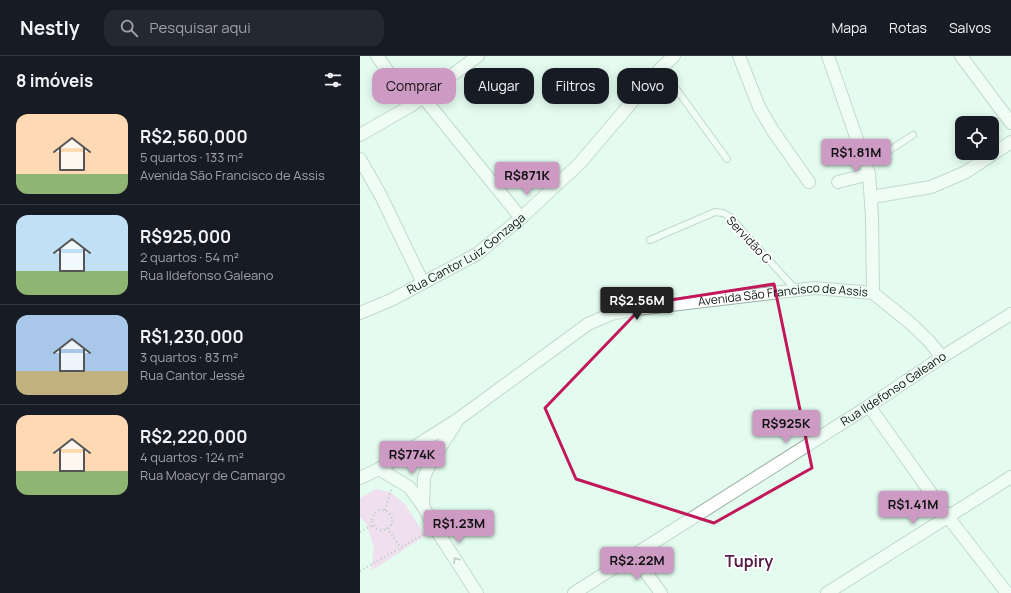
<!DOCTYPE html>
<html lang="pt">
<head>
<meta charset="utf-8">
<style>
  :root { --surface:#171b24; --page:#242831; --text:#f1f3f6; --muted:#9ea1a6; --line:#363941; --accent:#cd9ac4 }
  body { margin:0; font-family:Manrope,sans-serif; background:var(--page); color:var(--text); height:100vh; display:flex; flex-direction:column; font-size:15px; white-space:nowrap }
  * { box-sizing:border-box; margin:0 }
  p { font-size:13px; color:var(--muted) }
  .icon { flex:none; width:22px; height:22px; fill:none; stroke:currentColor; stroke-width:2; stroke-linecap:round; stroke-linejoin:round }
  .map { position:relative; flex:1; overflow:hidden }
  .panel { display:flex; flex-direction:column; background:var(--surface); width:360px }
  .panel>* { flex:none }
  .top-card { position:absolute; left:12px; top:12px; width:380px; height:36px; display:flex; gap:8px }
  .fabs { position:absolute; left:595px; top:60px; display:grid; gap:8px }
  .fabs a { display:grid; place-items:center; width:44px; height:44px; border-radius:8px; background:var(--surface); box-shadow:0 2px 10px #0003; font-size:20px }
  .price { position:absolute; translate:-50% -34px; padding:0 9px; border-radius:4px; background:var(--accent); color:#111; font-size:13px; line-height:26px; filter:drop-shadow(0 1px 2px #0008) }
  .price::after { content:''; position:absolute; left:50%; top:24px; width:12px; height:9px; margin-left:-6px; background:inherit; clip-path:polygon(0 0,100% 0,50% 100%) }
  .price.active { background:#222; color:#fff }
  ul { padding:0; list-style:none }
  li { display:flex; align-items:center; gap:12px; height:100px; padding:0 16px }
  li+li { border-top:1px solid var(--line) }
  li span { display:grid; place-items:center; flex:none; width:112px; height:80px; border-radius:12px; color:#555 }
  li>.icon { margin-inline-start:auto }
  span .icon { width:48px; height:48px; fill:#fffc; stroke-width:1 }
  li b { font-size:17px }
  h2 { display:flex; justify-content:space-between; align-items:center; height:48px; padding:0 16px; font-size:17px }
  .tag { padding:0 14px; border-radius:12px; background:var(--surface); box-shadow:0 2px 10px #0003; font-size:14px; line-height:36px }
  .tag.active { background:var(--accent); color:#111 }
  header { display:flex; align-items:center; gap:24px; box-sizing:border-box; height:56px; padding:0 20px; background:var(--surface); border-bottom:1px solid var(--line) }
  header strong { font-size:19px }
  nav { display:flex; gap:22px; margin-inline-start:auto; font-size:14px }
  .search { width:280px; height:36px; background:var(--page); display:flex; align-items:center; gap:10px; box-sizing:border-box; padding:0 14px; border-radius:12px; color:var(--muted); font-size:15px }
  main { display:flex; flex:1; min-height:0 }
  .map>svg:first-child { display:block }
</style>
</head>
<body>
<header>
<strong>Nestly</strong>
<div class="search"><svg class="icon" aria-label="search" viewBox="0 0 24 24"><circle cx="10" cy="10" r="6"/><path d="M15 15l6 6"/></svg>Pesquisar aqui</div>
<nav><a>Mapa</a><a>Rotas</a><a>Salvos</a></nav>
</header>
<main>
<section class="panel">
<h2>8 imóveis<svg class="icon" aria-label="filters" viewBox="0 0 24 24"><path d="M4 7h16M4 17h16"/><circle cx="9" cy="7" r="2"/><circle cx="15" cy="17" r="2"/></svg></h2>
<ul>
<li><span style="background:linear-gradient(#ffd9b3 75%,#8fb573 0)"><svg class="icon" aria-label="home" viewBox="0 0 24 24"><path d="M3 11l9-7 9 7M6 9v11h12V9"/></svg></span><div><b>R$2,560,000</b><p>5 quartos · 133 m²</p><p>Avenida São Francisco de Assis</p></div></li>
<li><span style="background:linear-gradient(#bfe0f5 70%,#8fb573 0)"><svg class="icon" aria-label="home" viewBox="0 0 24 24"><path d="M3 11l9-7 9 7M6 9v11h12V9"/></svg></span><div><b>R$925,000</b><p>2 quartos · 54 m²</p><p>Rua Ildefonso Galeano</p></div></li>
<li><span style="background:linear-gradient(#a9c7e8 70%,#c2b280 0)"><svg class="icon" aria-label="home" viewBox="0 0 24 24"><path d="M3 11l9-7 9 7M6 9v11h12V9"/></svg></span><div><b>R$1,230,000</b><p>3 quartos · 83 m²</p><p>Rua Cantor Jessé</p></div></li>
<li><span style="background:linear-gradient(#ffd9b3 70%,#8fb573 0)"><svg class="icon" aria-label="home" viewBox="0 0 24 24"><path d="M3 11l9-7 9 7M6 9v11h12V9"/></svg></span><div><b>R$2,220,000</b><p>4 quartos · 124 m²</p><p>Rua Moacyr de Camargo</p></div></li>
</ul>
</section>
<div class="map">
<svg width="651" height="537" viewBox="0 0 651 537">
  <rect width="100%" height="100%" fill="#e4fcf0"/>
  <path fill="#febdea" d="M16,433L30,436L45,448L65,480L11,515L14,491L6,467L0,461V442Z"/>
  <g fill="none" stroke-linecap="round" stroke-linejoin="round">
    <defs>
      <path id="service" d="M301,12L367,103
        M507,109L553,79
        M290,184L355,156L363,157L370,161L436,234"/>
      <g id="minor">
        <path d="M17,0L52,49"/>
        <path d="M379,0L399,51L413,75L449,126"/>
        <path d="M468,0L509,118L512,161L513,237"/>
        <path d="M601,0L651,67"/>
        <path d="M63,41L161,162"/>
        <path d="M0,79L52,49L118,0"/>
        <path d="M0,103L21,140L63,227"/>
        <path d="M478,126L509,118"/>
        <path d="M512,141L571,131L606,116L651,86"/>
        <path id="s1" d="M0,257L31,244L117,198L161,162L220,107L301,12L314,0"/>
        <path d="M509,350L588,461L647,537"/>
        <path d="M19,413L49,431L63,450L75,472L117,537"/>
        <path id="s2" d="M0,422L19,413L97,364L228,268L251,258L277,253L455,232L513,237L549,266L568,284L582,301"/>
        <path d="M63,450L64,421L71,406L96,367"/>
        <path d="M273,499L301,537"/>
        <path id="s3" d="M214,537L509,350L582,301L651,258"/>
        <path d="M467,537L651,421"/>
      </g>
    </defs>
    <use href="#service" stroke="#99afa4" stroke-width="8"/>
    <use href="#minor" stroke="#99afa4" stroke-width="14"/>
    <path stroke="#86978f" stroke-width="2.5" stroke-dasharray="1 3" stroke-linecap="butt" d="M25,454L31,434
      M12 464a10 10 0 1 1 20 0a10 10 0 1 1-20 0Z
      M27,472L41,492
      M0,476L14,469
      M0,515L64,478"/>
    <use href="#service" stroke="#fff" stroke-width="6"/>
    <use href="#minor" stroke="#fff" stroke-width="12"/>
  </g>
  <defs><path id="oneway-chevron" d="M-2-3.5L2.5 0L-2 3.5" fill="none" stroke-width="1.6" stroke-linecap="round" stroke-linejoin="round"/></defs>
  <use stroke="#929694" href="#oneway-chevron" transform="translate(96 504) rotate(-123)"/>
  <path d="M0 0H651V537H0ZM414,228L452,412L354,467L216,423L185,352L285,248Z" fill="#e4fcf0" fill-opacity=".55" fill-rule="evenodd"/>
  <path fill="none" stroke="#c2185b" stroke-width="3" stroke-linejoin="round" d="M414,228L452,412L354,467L216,423L185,352L285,248Z"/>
  <g text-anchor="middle" stroke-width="3.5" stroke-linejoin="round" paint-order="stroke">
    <g font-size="12" fill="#0d1612" stroke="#fff">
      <text transform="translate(389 184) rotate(47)" y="4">Servidão C</text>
      <text dy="4" stroke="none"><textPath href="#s1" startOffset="122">Rua Cantor Luiz Gonzaga</textPath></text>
      <text dy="4" stroke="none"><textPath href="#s2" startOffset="474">Avenida São Francisco de Assis</textPath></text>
      <text dy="4" stroke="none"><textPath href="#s3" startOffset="379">Rua Ildefonso Galeano</textPath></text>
    </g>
    <g font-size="16" font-weight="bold" fill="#541c46" stroke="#fff">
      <text x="389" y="511">Tupiry</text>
    </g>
  </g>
</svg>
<div class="fabs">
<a><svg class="icon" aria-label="locate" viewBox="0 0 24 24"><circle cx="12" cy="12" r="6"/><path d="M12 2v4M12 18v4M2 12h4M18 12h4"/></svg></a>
</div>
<b class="price" style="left:496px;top:117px">R$1.81M</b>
<b class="price" style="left:167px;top:140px">R$871K</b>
<b class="price active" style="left:277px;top:265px">R$2.56M</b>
<b class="price" style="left:426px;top:388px">R$925K</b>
<b class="price" style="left:52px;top:419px">R$774K</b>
<b class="price" style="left:553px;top:469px">R$1.41M</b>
<b class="price" style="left:99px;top:488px">R$1.23M</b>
<b class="price" style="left:277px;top:525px">R$2.22M</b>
<div class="top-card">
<a class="tag active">Comprar</a>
<a class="tag">Alugar</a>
<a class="tag">Filtros</a>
<a class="tag">Novo</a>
</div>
</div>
</main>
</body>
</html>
